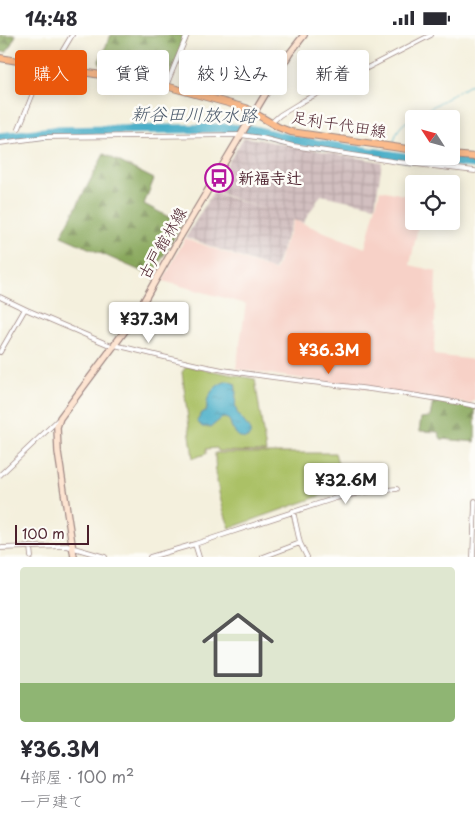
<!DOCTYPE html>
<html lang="ja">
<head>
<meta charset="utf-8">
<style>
  :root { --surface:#fff; --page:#f2f2f3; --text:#2b2b33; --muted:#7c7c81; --line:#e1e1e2; --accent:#ea580c }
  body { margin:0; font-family:"Playpen Sans","Klee One",sans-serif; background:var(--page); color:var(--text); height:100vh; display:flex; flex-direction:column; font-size:19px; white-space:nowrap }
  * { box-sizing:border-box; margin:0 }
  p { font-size:16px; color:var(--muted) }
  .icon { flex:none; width:28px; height:28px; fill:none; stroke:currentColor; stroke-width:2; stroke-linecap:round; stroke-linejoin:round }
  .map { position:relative; height:522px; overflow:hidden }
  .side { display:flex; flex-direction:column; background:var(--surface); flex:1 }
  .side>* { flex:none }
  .guide { position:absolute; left:15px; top:15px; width:445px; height:45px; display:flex; gap:10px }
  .needle { width:32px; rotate:306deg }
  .controls { position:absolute; left:405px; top:75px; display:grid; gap:10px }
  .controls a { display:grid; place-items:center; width:55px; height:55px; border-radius:5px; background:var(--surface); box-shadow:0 2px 12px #0003; font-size:25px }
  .scale { position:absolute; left:15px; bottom:12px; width:74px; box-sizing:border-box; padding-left:5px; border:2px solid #4a1f2b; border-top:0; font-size:14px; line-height:18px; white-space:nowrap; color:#4a1f2b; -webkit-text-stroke:4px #fdfcf7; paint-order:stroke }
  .price { position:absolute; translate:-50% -42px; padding:0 11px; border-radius:5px; background:#fff; color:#222; font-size:16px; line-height:32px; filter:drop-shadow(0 1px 2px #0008) }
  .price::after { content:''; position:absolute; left:50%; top:30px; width:15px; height:11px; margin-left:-8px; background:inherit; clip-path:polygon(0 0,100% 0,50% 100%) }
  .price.selected { background:var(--accent); color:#fff }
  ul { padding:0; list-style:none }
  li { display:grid; align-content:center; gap:10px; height:265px; padding:0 20px }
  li+li { border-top:1px solid var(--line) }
  li span { display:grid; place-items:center; height:155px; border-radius:5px; color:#555 }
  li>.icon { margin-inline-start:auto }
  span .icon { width:90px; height:90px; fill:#fffc; stroke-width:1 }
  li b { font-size:21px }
  .tag { padding:0 18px; border-radius:5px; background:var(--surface); box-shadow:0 2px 12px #0003; font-size:18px; line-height:45px }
  .tag.selected { background:var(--accent); color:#fff }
  .status { display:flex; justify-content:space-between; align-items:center; height:35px; padding:0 25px; background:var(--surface); direction:ltr }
  .status svg { height:14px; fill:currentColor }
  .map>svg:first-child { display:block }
</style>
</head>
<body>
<div class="status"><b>14:48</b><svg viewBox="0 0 49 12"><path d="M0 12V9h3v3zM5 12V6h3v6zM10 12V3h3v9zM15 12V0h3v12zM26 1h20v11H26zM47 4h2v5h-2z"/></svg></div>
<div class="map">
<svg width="475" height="522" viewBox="0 0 475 522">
  <defs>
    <pattern id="industrial-grid" width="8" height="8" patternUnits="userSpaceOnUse" patternTransform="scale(1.25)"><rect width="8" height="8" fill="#d2bfc0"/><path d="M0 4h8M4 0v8" fill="none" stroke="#b6a4a5"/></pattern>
    <pattern id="forest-firs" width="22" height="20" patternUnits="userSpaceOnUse" patternTransform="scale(1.25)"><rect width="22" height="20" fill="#88a75b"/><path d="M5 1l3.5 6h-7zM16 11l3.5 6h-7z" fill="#71874b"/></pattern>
    <pattern id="water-ripples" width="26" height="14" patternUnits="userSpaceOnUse" patternTransform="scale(1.25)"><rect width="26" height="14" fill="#49aec8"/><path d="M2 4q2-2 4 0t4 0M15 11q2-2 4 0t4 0" fill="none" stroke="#3f8da3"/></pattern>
  </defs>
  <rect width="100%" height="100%" fill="#fdfcf7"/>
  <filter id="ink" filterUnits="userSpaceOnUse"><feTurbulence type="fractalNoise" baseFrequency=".02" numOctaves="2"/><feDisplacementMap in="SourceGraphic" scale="10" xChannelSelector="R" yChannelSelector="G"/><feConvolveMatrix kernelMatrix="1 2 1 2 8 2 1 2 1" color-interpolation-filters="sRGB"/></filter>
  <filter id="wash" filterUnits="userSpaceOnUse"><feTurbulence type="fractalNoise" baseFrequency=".0096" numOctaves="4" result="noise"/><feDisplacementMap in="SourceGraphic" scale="20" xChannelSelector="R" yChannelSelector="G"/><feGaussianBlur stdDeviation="1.12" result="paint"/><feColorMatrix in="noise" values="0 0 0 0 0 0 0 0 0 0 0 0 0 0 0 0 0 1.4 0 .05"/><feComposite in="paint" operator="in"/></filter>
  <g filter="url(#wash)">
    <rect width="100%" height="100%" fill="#f4f0dd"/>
    <path fill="#f7d1c7" d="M380,155L414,162V186H419L410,230L436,236L434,320L475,325V364L470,369L236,334L246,269L163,246L185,203L275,236L294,185L365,213Z"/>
    <path fill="url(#industrial-grid)" d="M244,102L382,127L375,171L321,160L303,188L293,185L274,235L186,202L213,157L274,178L211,155Z"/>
    <path fill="#abc166" stroke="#7a7048" d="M187,331L255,344L266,417L218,416L217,413L206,414V419L193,423L182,337Z
      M215,418H335L345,452L230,493C220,470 215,443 215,418Z"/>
    <path fill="url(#forest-firs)" stroke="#696343" d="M0,0H16L7,17H0Z
      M111,0H187L169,45H165L103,35L99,26Z
      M104,119L154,144L144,169L182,189L152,241L61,201Z
      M438,365L475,372V407L441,404L438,397L419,396L421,383L430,382L433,366Z"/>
    <path fill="url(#water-ripples)" stroke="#4a667a" d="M228,346L235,349C238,358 233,368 237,377C239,383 253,394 250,400C246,408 237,401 234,396C231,393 231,388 229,385C228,384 227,384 225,383H222L211,392H202L197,386L202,378L207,375C205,361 215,349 228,346Z"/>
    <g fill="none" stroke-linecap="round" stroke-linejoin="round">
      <path stroke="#49aec8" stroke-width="1" d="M394,107C396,98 398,93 406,87L475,47"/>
      <path stroke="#49aec8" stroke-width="9" d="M0,102L53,96L230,93L253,95L299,106L410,123L475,129"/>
    </g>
  </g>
  <g filter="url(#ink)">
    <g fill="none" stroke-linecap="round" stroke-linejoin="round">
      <defs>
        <path id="minor" d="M53,32L72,0
          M166,51L187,0
          M271,88L280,80L303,66L431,0
          M19,93L44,31
          M0,108L45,102L241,100L262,103L293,111L398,127L475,136
          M0,262L25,274L114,312
          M115,310C153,319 192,330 230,336C312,349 394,354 475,371
          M0,317L25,274
          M0,440L58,385
          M293,476L300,508L307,522
          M195,509L199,522
          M30,512L31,522
          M0,513L67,511L105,522
          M150,522L195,509L336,463L364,457L397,454
          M263,522L300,508
          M473,522L475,466"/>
        <path id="secondary" d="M74,522L58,417L57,392L60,383L133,285L180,202L242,98L290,18L304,0"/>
        <path id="primary" d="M0,23L166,51L246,73L278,92L291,97L414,115
          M451,120L475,122"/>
      </defs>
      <use href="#minor" stroke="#9f8884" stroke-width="5.5"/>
      <use href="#secondary" stroke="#9f8884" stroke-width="8"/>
      <use href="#primary" stroke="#9f8884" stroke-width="8"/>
      <use href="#minor" stroke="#fff" stroke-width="4"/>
      <use href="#secondary" stroke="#fde4d1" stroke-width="5.5"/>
      <use href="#primary" stroke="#fbbb8c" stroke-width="6"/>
    </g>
  </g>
  <defs>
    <symbol id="bus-ring" viewBox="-11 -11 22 22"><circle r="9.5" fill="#fdfcf7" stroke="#b5179e" stroke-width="1.5"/><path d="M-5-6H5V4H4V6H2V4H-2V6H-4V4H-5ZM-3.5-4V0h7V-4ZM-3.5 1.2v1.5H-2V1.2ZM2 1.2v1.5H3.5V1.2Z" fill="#b5179e"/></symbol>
  </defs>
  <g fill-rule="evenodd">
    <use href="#bus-ring" x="203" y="127" width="32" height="32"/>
  </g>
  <g text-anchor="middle" stroke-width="5" stroke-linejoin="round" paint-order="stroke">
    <g font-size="16" fill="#4a1f2b" stroke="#fdfcf7">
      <text transform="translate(339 89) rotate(9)" y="6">足利千代田線</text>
      <text transform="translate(162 208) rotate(-60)" y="6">古戸館林線</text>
    </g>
    <g font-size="16" font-weight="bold" fill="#4a1f2b" stroke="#fdfcf7" text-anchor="start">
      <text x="238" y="149">新福寺辻</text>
    </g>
    <g font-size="18" font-style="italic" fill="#4a586a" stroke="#fdfcf7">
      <text transform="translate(194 80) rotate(1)" y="6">新谷田川放水路</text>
    </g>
  </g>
</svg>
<div class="controls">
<a><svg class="needle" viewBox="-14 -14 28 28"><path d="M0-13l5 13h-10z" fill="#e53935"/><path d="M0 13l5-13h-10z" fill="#7c7c81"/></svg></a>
<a><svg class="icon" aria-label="locate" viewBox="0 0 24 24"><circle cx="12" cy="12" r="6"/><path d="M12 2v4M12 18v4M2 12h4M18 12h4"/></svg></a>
</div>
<div class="scale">100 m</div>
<b class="price" style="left:149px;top:309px">¥37.3M</b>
<b class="price selected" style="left:329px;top:340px">¥36.3M</b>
<b class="price" style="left:346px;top:470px">¥32.6M</b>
<div class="guide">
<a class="tag selected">購入</a>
<a class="tag">賃貸</a>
<a class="tag">絞り込み</a>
<a class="tag">新着</a>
</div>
</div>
<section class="side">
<ul>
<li><span style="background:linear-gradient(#dfe7d0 75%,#8fb573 0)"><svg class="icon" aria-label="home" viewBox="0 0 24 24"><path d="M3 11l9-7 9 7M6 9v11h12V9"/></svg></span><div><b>¥36.3M</b><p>4部屋 · 100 m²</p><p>一戸建て</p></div></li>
</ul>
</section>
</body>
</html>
